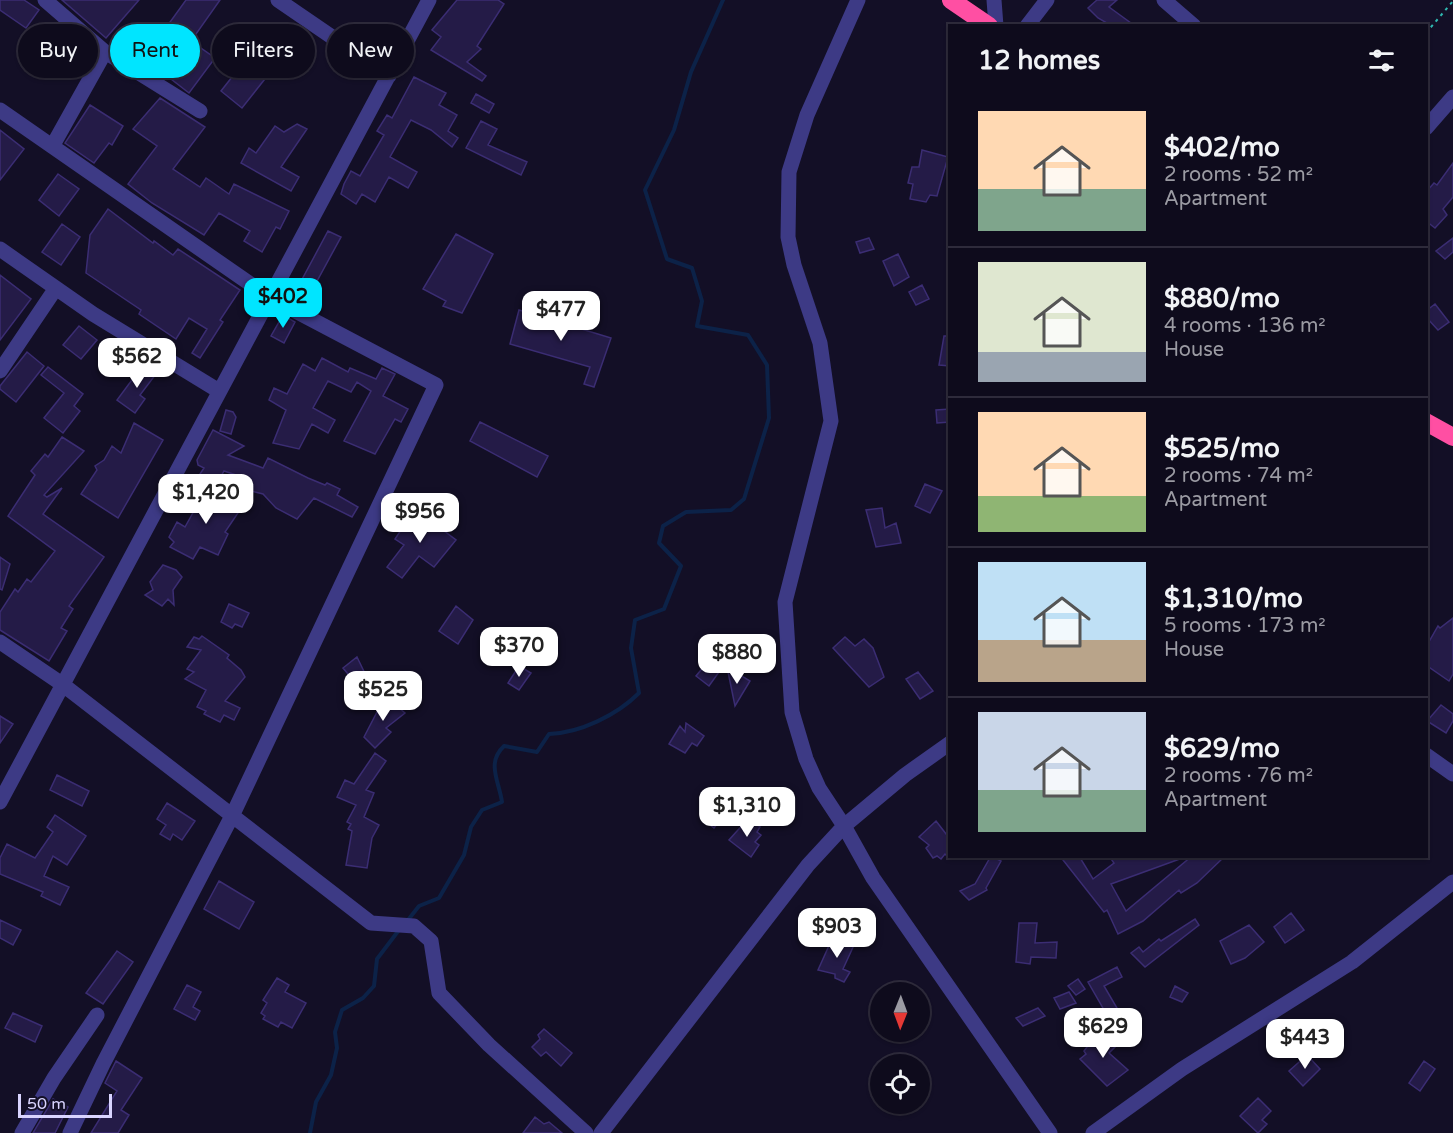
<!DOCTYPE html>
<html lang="en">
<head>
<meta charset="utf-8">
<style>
  :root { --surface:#0e0b1c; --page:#171425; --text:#f1f3f6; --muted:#9b9ba3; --line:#2e2b3b; --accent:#00e5ff }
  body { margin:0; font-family:"Varela Round",sans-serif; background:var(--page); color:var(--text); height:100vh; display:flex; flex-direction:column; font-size:22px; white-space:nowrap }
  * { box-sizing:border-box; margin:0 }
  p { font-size:20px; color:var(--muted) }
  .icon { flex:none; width:33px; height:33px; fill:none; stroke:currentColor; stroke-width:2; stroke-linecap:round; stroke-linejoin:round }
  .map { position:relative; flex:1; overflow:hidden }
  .panel { position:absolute; left:948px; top:24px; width:480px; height:834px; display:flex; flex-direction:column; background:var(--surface); border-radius:0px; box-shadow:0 2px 4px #0004,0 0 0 2px var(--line) }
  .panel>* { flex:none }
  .banner { position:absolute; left:18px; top:24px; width:570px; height:54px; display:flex; gap:12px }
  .needle { width:39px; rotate:181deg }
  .tools { position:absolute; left:870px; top:982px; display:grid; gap:12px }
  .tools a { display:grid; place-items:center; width:60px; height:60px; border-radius:50%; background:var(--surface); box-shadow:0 2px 4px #0004,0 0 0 2px var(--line); font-size:30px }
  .scale { position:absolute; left:18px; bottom:15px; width:94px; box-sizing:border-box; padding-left:6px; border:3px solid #d9d4ff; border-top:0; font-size:16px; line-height:21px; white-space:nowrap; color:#d9d4ff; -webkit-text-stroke:4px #130f26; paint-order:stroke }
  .price { position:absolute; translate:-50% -51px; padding:0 14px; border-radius:12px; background:#fff; color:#222; font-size:20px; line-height:39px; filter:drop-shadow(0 2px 3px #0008) }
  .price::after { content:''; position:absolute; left:50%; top:36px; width:18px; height:14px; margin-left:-9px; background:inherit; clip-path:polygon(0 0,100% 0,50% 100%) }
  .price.current { background:var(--accent); color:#111 }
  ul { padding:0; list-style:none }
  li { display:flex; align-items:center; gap:18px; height:150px; padding:0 30px }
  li+li { border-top:2px solid var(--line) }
  li span { display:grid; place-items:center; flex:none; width:168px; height:120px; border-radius:0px; color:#555 }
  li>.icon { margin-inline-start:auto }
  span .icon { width:72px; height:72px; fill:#fffc; stroke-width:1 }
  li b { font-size:26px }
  h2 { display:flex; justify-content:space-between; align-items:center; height:72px; padding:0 30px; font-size:26px }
  .pill { padding:0 21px; border-radius:27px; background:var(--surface); box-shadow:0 2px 4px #0004,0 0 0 2px var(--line); font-size:21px; line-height:54px }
  .pill.current { background:var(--accent); color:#111 }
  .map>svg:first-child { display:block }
</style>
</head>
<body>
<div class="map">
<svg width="1453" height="1133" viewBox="0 0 1453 1133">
  <rect width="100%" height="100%" fill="#130f26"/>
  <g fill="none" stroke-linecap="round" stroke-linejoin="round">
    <path stroke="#0c2248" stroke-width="4" d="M408,920L419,906L439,898L464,855L471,827L482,810L502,802C499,781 486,763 504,746L537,752L549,734C580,733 617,715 639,693L631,648L635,620L664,609L681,566L659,543L663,526L686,512L731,510L744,499L769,418L767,365L748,335L697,326L702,301L692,268L667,259L645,190L674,130L691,72L723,0
      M310,1133L316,1102L331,1075L337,1048L335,1032L342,1010L363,998L374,986L377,959L399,930"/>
  </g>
  <path fill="#241b47" stroke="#3b2d73" stroke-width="1.5" d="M0,0H24L39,10L26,28L0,10Z
    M62,0H139L106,38Z
    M186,0H220L191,41L215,58L189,93L144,58Z
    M457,0H498L504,4L477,46L481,49L467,62L486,76L482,81L431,50L441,37L432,30Z
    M1097,0H1117L1109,7L1135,26H1112L1098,18L1088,8Z
    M255,48L276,65L242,108L221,91Z
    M414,77L446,93L439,105L457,115L448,131L458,138L452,147L431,130L411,120L390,157L417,172L408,188L389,177L375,202L362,194L356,204L341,194L344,184L351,171L360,176L384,135L377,131L387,115L392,118Z
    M476,94L494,104L489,113L471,103Z
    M160,98L205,127L173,169L200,187L206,178L229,194L234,184L289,211L280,229L276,227L262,252L244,241L250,231L219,213L204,235L152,203L128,184L157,146L133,129Z
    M90,105L123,126L112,145L109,143L94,163L65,143Z
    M481,121L497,129L488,145L527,162L521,175L466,148Z
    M297,124L307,129L281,167L299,177L291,191L241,163L249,148L256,153L275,126L284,132Z
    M0,130L24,149L0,180Z
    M922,150L948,157L937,196L930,195L926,202L910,199L913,184L908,183L912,167H919Z
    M1453,163V197L1443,209L1447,215L1435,228L1426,221V192L1434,183L1437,185Z
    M58,174L79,189L59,216L39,200Z
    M108,209L153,243L154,241L173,255L178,249L240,290L220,320L223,322L200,358L192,353L207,329L189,318L176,339L139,314L141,310L86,273L90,235Z
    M62,224L80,237L61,265L42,252Z
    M328,231L341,237L304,305L292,298Z
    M456,234L493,254L462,313L443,306L446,301L423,289Z
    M869,238L874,249L860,253L856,242Z
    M1453,238V252L1445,259L1436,251Z
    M898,254L909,277L894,286L883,261Z
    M0,275L31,299L0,340Z
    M922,285L929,299L916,305L909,292Z
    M1435,304L1449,322L1438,330L1426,317V311Z
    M519,310L611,338L594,387L584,384L590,367L510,344Z
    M283,315L295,322L284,343L271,336Z
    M79,326L97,340L81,359L63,345Z
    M944,336H950V366L939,365Z
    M27,352L44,366L16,402L0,389V386Z
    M322,358L348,372L350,368L376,379L382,368L395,374L383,396L408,409L401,422L395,419L375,454L344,441L371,391L357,382L351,392L328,381L313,408L335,420L328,433L312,424L299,449L273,443L286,410L269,400L274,388L287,394L303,364L315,371Z
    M143,365L156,374L140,395L145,399L135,413L117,400Z
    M48,367L83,394L74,406L80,411L63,433L44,418L64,393L41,375Z
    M950,409V422L937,423L936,410Z
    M226,410L233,412L236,417L231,434L220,431Z
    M480,422L548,456L537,477L470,441Z
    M134,423L163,440L118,518L81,494L97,470L95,466L104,460L112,446L121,453Z
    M213,430L244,446L228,455L263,468L268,458L308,478L325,485L327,483L340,489L337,495L358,507L352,517L314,498L297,519L276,508L263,494L247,490L249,482L236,475L224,471L218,482L198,477L204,468L198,465L197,460Z
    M62,437L84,451L44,495L47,497L62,488L43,514L104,557L69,606L73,609L61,628L67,631L49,661L0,630V612L15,589L18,592L27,579L31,582L55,551L8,516L35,475L31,471L45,454L48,457Z
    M209,484L242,507L225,532L228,534L218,555L200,547L193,559L170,547L174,542L169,537L177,522L185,527Z
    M925,484L942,491L930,513L915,506Z
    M882,508L885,528L896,523L901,543L876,547L866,510Z
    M415,509L456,540L434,567L419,556L402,578L387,567L404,545L395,539Z
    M0,557L10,564L2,590L0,589Z
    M163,565L176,570L182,577L173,590L174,605L168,599L162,606L145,595L153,590L150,582Z
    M229,604L249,613L242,627L235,624L232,628L221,622Z
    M456,606L473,620L458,644L439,631Z
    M1453,618V674L1449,681L1426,665V647L1438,626L1440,628Z
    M202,636L229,655L227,658L241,670L245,677L225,701L240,708L234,720L224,715L220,722L204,714L206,711L197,707L206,690L185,679L194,672L187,669L201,650L187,647L194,637L199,639Z
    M845,637L855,646L864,639L873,648L884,677L869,687L833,648Z
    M357,657L371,686L363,692L343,668Z
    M711,658L724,665L709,686L696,676Z
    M519,666L531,673L519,690L508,683Z
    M727,667L750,681L735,706Z
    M918,672L933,691L920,699L906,679Z
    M387,698L405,713L386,728L391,732L375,748L364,737L378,710L375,708Z
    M1441,705L1453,714V721L1446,733L1427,721Z
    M0,716L13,724L0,743Z
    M686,723L704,736L697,746L692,743L685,753L669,744L680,726L685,732Z
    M375,753L386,761L366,790L374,793L364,817L379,825L372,838L367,868L346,865L352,831L348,829L351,824L347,822L356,805L337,797L345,780L354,784Z
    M57,775L89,791L82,806L50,790Z
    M167,803L195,821L182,840L173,834L170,840L160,834L166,825L157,819Z
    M710,812L721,819L714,828L703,820Z
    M55,815L86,836L67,865L53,856L44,876L69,887L60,905L41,896L43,892L0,874V858L7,844L35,858L53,832L47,827Z
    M752,820L760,827L757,832L761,835L755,842L759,845L751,857L729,840L746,821L749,824Z
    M936,821L950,839L948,857L945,854L941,859L937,856L933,858L926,848L929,845L919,837Z
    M991,856L1001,861L986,888L987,890L969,900L960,891L975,884Z
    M1070,856H1079L1093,879L1114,863L1109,856H1188L1111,884L1126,911L1192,856H1225L1197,883L1181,893L1179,890L1143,921L1118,934L1107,910L1104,912L1063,860Z
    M219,881L254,902L239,929L204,909Z
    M1291,913L1304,930L1285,943L1274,927Z
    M1195,919L1199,925L1145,967L1131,953L1139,947L1143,952L1159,939L1161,941Z
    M0,920L21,930L13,945L0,938Z
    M1019,923H1037L1035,943L1057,942L1056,958L1031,957L1030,964L1016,962Z
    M1249,925L1264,942L1245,958L1231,964L1220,941Z
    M845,937L854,945L843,969L850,972L844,982L835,978V974L818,970L832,939L837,941Z
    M117,951L133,962L103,1004L86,993Z
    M1117,967L1122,977L1104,986L1124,1020L1111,1022L1088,982Z
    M277,978L289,985L285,992L306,1003L292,1028L281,1022L278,1027L263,1019L265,1016L261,1013L267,1003L263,1000Z
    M1078,979L1085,989L1076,995L1068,986Z
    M187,985L201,992L193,1007L200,1011L195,1020L174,1009Z
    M1175,986L1188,993L1182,1002L1170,997Z
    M1069,992L1076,1003L1060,1009L1054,998Z
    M1038,1008L1045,1016L1023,1026L1016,1018Z
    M13,1013L42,1026L35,1042L5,1028Z
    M544,1029L572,1053L561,1066L546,1052L541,1056L532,1047L540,1039L538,1035Z
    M1100,1030L1119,1043L1109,1053L1128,1070L1107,1086L1080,1059L1086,1054L1084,1051Z
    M1307,1055L1320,1069L1303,1086L1289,1071Z
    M116,1061L142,1078L121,1110L129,1115L118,1133H91L117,1091L105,1083Z
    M1424,1061L1435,1069L1420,1091L1409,1083Z
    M1258,1098L1271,1111L1262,1120L1267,1124L1258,1133L1240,1116Z
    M53,1099L68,1107L55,1133H33Z
    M535,1117L544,1124L549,1122L562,1133H523Z"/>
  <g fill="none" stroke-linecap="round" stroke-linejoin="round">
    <path stroke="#2fb8b0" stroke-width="2" stroke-dasharray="3 4.5" stroke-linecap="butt" d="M1426,33L1453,1"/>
    <path stroke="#3d3a85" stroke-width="15" d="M45,0L105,52L53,145
      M278,0L389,76
      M858,0L807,115L789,172L788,237L794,265L820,343L831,421L785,602L792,712L806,759L819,788L844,826L905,775L950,743
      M994,0L996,26
      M1164,0L1194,26
      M1027,26L1047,0
      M105,52L200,111
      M0,110L269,297L436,385L233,814L103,1064L70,1133
      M1426,128L1453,97
      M0,249L93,314L219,391
      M0,371L56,288
      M0,642L62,684L371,923L414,926L431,941L439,993L489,1045L586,1133
      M1426,755L1453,774
      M0,802L429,0
      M22,1133L54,1078L97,1015
      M601,1133L808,865L844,826L873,878L1050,1133
      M1093,1133L1182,1069L1352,962L1453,882"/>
    <path stroke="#ff4fa3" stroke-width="18" d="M951,0L989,26
      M1426,422L1453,437"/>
  </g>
</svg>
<div class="tools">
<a><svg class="needle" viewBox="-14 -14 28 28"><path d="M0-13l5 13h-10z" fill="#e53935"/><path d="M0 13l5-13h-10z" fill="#9b9ba3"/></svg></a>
<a><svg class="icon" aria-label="locate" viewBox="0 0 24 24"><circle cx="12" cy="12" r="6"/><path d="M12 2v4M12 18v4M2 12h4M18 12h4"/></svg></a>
</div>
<div class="scale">50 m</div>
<b class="price current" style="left:283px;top:329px">$402</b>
<b class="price" style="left:561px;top:342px">$477</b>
<b class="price" style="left:137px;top:389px">$562</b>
<b class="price" style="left:206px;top:525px">$1,420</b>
<b class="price" style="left:420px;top:544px">$956</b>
<b class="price" style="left:519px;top:678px">$370</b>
<b class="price" style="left:737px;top:685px">$880</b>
<b class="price" style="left:383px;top:722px">$525</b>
<b class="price" style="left:747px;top:838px">$1,310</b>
<b class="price" style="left:837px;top:959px">$903</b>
<b class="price" style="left:1103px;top:1059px">$629</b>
<b class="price" style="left:1305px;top:1070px">$443</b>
<div class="banner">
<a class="pill">Buy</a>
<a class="pill current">Rent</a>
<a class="pill">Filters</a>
<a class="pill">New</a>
</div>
<section class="panel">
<h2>12 homes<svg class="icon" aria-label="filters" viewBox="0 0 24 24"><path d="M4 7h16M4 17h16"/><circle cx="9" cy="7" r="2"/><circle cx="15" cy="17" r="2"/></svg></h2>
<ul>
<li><span style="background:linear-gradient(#ffd9b3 65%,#7fa58c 0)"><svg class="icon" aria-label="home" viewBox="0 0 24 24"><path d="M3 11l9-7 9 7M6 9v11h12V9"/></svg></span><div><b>$402/mo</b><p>2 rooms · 52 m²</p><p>Apartment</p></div></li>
<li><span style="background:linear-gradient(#dfe7d0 75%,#9aa5b1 0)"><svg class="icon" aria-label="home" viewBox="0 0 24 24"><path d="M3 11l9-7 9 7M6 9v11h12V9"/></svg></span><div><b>$880/mo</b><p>4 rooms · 136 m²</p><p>House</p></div></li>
<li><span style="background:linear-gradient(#ffd9b3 70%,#8fb573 0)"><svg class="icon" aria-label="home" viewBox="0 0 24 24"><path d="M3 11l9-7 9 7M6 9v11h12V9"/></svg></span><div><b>$525/mo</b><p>2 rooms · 74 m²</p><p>Apartment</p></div></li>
<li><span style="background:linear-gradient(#bfe0f5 65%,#b9a48a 0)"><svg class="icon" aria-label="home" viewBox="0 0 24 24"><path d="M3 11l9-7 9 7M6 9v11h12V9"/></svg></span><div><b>$1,310/mo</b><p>5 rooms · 173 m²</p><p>House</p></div></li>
<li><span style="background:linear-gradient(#c9d6e8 65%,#7fa58c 0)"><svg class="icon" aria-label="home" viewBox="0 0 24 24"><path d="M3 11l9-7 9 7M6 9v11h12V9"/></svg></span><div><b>$629/mo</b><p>2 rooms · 76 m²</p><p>Apartment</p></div></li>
</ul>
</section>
</div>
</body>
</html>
